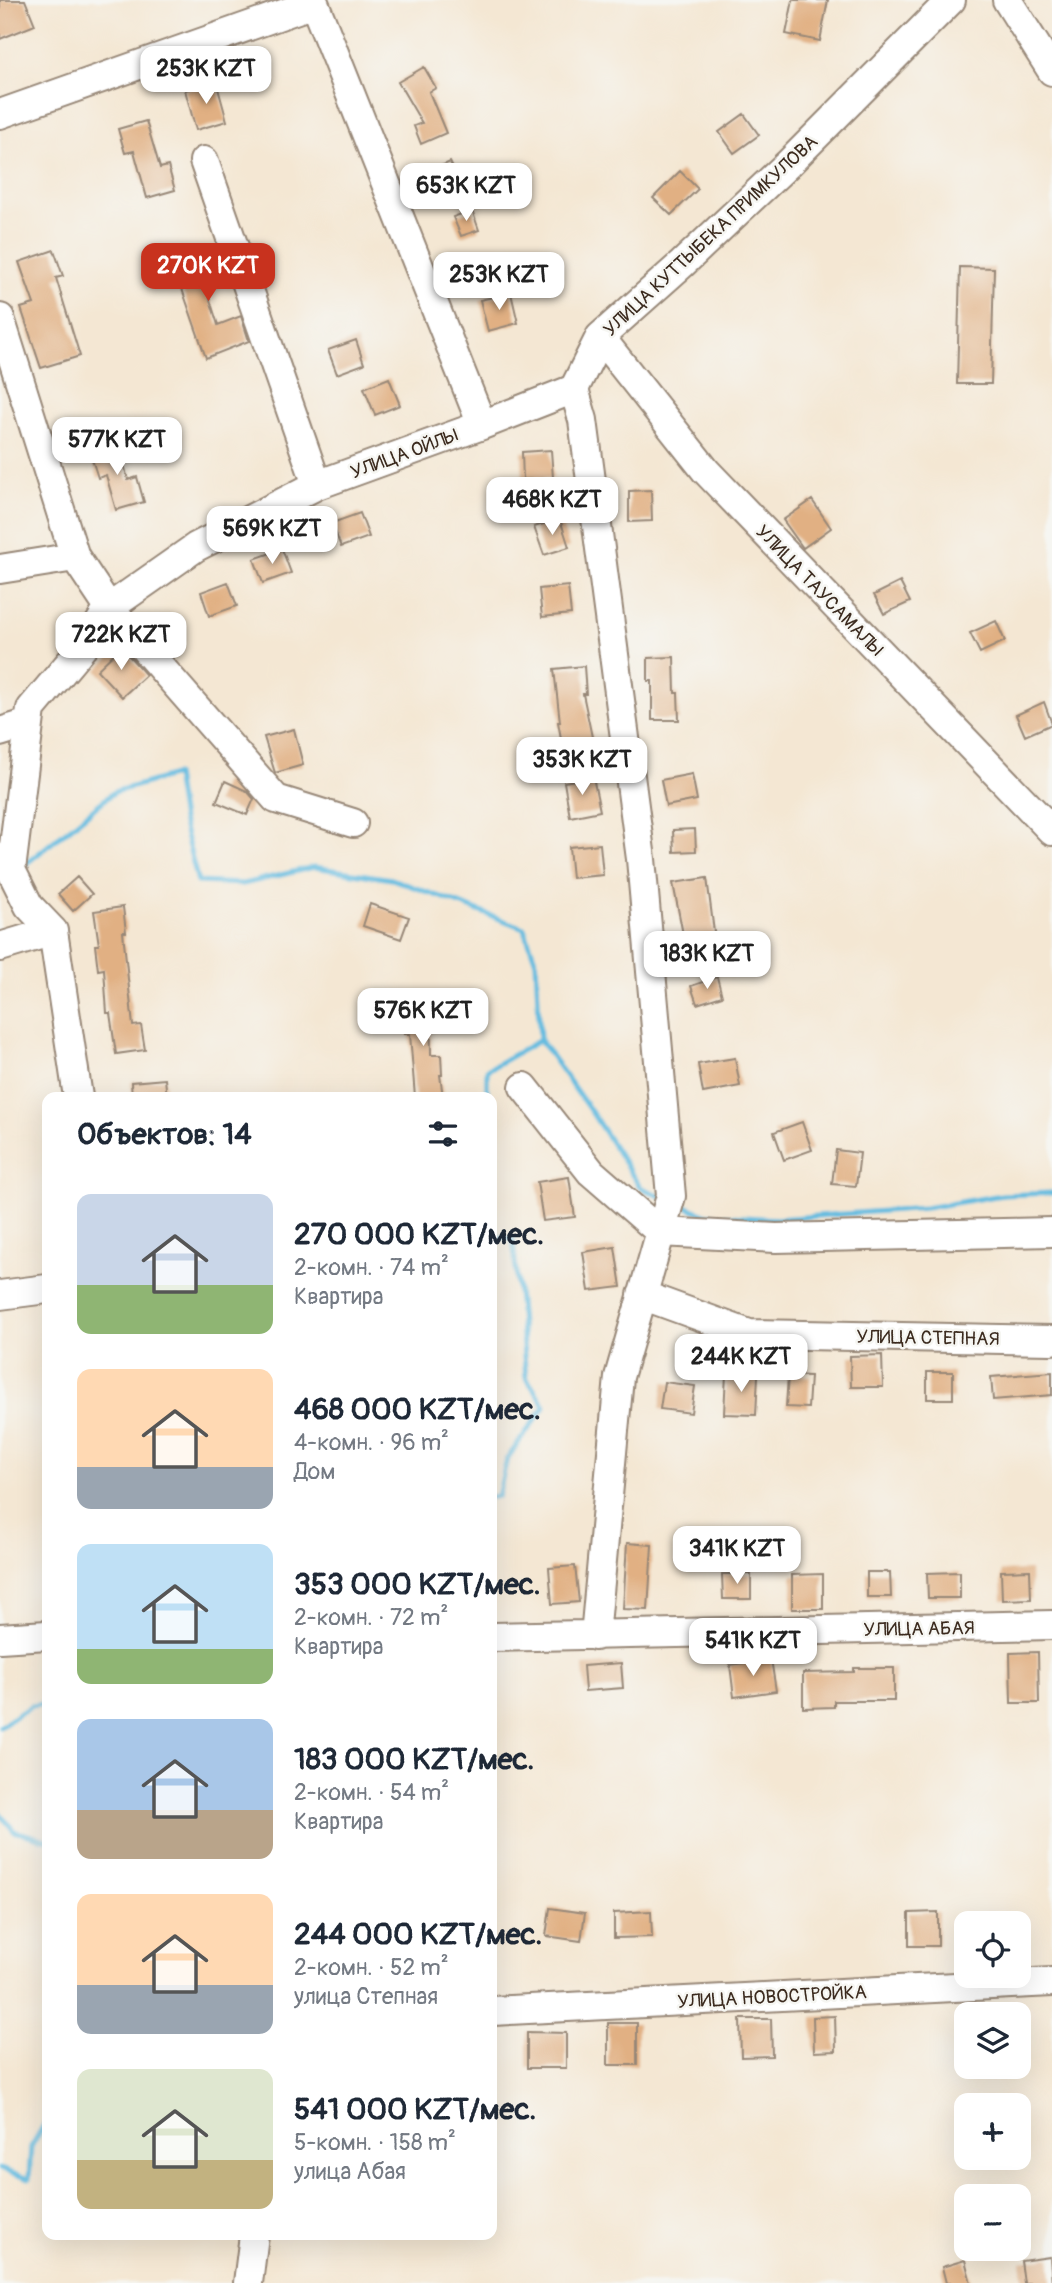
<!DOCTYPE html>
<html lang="ru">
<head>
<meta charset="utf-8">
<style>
  :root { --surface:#fff; --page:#f2f2f3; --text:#1f2937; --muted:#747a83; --accent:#c8321e }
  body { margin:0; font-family:Pangolin,sans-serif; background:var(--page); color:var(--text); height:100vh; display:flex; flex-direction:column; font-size:26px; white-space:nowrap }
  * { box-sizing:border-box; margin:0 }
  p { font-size:23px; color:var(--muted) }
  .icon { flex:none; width:38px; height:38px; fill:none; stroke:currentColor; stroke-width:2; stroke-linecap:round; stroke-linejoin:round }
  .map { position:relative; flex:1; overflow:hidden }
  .drawer { position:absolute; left:42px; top:1092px; width:455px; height:1148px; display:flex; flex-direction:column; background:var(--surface); border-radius:14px; box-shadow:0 7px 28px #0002 }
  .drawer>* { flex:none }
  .fabs { position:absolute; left:954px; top:1911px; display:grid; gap:14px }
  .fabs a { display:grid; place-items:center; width:77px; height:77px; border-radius:14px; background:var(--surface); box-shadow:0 7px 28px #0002; font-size:35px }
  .price { position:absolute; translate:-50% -60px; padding:0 16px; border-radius:14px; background:#fff; color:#222; font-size:23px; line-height:46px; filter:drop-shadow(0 2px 4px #0008) }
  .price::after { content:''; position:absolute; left:50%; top:42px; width:21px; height:16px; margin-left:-10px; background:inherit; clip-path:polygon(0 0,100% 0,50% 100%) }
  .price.selected { background:var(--accent); color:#fff }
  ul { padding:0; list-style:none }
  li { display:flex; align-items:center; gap:21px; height:175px; padding:0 35px }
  li span { display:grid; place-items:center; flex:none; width:196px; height:140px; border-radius:14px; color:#555 }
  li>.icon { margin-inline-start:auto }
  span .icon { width:84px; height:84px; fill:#fffc; stroke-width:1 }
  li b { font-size:30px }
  h2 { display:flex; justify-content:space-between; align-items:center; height:84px; padding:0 35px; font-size:30px }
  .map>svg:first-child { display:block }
</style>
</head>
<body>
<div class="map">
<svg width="1052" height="2283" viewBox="0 0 1052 2283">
  <rect width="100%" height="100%" fill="#f6f6f2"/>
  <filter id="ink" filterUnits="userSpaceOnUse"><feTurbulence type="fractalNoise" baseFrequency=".0143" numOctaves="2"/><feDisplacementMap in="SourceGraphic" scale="14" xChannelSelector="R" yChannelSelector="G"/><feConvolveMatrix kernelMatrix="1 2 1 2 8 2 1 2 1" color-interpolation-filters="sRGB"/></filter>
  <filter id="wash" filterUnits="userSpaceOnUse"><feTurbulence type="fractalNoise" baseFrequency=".00686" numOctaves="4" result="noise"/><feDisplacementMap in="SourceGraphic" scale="28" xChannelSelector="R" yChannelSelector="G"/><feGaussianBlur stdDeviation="1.57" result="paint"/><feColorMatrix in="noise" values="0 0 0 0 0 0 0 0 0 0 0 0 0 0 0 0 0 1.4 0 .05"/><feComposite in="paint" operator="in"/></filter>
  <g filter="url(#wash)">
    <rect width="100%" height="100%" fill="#f4e7d3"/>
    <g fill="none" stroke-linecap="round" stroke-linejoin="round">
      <path stroke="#63bce0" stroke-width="5" d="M22,867L114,792L175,775L182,820L198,882L243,884L314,867L392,879L524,928L536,962L540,1040L592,1113L640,1187L662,1197
        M487,1097V1070L540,1040
        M678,1203L707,1215L777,1219L925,1208L1002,1195L1052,1193
        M492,1236L513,1239L526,1377L545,1406L507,1459L498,1496L492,1497
        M0,1726L31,1706L47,1704
        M0,1813L14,1831L47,1840
        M0,2169L29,2179L31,2147L47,2120"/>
    </g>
    <g id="blocks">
      <path fill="#e1b083" d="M0,0H25L35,25L0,39Z
        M793,0H828L820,41L786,34Z
        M424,67L436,88L429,92L446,133L421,144L414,126L422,123L398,82Z
        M216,81L227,121L196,130L185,90Z
        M744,114L759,135L734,153L719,132Z
        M146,121L160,168L168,166L175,190L147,198L134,151L125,153L118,129Z
        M450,162L460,183L439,192L430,171Z
        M680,171L698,189L671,215L653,198Z
        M472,210L479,230L461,236L453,217Z
        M217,248L227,277L205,284L218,325L241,316L249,341L206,358L173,263Z
        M54,250L63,276L56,278L80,356L41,368L21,308L34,304L19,262Z
        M960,267L994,268L991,384H957Z
        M511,293L518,323L488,331L480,300Z
        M356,340L364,364L337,374L328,350Z
        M389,378L400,405L375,415L364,388Z
        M119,445L128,480L137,477L144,502L116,510L106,475L98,478L90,453Z
        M551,450L553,478L523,480L522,452Z
        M651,490L652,521L629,522V491Z
        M812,500L831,528L803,548L783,520Z
        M360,513L369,537L341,547L332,523Z
        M560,519L569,547L544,555L534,527Z
        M282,549L291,573L263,583L254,559Z
        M228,582L237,606L209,616L201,592Z
        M900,582L910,602L884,614L874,595Z
        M568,586L571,614L542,617L539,589Z
        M996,621L1005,641L980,653L970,633Z
        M121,647L146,675L122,697L97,670Z
        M674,657L675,693H678L679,720H652V681H648V658Z
        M584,666L586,694H583L593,742L563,749L558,722H560L554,669Z
        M1044,702L1052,724L1025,736L1016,715Z
        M294,729L303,765L275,773L264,737Z
        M692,774L697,800L666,806L661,780Z
        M593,777L600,811L570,817L564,782Z
        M225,781L247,791L254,799L247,815L216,802Z
        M695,829L696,851L674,852L673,830Z
        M600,844L603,875L572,878L569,847Z
        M77,877L92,894L73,911L58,894Z
        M707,878L717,955L688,960L673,883Z
        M370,904L409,917L401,939L363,926Z
        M123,907L126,932H123L133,1026L141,1025L145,1050L116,1054L110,1013H107L104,969L98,970L95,945H99L94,911Z
        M717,977L722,996L697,1004L691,986Z
        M405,996H430L431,1055H441L442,1075H440L443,1097H415L410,1034H405Z
        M735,1058L740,1086L703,1093L698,1064Z
        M165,1079L167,1097H132L131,1082Z
        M802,1122L812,1150L784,1160L774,1132Z
        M836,1150L860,1153L856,1186L832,1184Z
        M569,1177L575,1217L543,1221L537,1182Z
        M615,1247L621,1287L589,1291L583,1252Z
        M882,1355L883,1387H851L850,1356Z
        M927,1372H953V1399H927Z
        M1052,1372V1395L993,1400L991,1377Z
        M726,1374L758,1375L756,1415L724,1414Z
        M788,1375L810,1376L808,1408L786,1407Z
        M664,1382L695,1386L691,1413L660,1409Z
        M627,1543L652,1545L648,1610L623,1609Z
        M575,1566L579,1602L552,1604L549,1568Z
        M1030,1570L1031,1599L1002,1600L1001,1571Z
        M867,1572H890L891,1597H867Z
        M960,1572V1598H928L927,1573Z
        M722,1574H751V1599H723Z
        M823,1574V1609H792V1575Z
        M1038,1652L1039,1703H1011L1010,1653Z
        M771,1659L776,1691L734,1697L730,1665Z
        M621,1663L623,1688L585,1691L583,1666Z
        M854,1668H894V1701H834V1707L803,1708V1673L854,1672Z
        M550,1908L585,1913L581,1941L546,1936Z
        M651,1911L652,1937L614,1938V1913Z
        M938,1912V1946H909V1913Z
        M835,2016L836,2051L814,2052L813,2017Z
        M740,2019H771L772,2056L741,2057Z
        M608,2023H637V2065H608Z
        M527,2032L566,2033V2068H527Z
        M1050,2257L1052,2283H1024L1021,2261Z
        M965,2260L971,2283H946L942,2267Z"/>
    </g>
  </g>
  <g filter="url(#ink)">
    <use href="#blocks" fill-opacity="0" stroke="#988878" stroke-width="2"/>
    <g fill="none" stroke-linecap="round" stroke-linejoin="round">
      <defs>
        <path id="minor" d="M313,0L482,425L574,389
          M1007,0L1052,71
          M0,114L314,3
          M204,161L317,485
          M0,318L75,557
          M600,337L706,471L1052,831
          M0,569L75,557L109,608L276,799L353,823
          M0,732L29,723
          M53,931L78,1097
          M0,947L53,931L29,906L11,870L31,709L89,640L109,608L196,547L317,485L482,425
          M524,1087L591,1172L660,1232L776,1238L1052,1232
          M0,1295L47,1289
          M642,1295L749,1334L1052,1340
          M595,1636L619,1377L671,1196L641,859L583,420L574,389L600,337L682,264L788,164L951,0
          M492,1637L1052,1625
          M0,1638L47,1635
          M492,2011L1052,1982
          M248,2283L254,2235"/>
      </defs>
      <use href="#minor" stroke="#988878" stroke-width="32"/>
      <use href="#minor" stroke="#fff" stroke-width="28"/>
    </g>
  </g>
  <g text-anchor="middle" stroke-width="5" stroke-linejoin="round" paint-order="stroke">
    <g font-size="19" fill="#3b2a1e" stroke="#f6f6f2">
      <text transform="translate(710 235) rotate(-43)" y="7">УЛИЦА КУТТЫБЕКА ПРИМКУЛОВА</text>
      <text transform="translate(404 453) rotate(-20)" y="7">УЛИЦА ОЙЛЫ</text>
      <text transform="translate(820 590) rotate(46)" y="7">УЛИЦА ТАУСАМАЛЫ</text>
      <text transform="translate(928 1337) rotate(1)" y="7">УЛИЦА СТЕПНАЯ</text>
      <text transform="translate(919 1628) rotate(-1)" y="7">УЛИЦА АБАЯ</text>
      <text transform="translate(772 1996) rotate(-3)" y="7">УЛИЦА НОВОСТРОЙКА</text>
    </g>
  </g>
</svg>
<div class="fabs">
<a><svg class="icon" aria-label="locate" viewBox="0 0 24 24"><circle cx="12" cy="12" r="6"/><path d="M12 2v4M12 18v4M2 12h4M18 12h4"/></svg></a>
<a><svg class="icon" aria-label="layers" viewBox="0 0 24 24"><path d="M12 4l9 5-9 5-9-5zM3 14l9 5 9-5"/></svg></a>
<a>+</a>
<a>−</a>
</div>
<b class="price" style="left:206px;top:106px">253K KZT</b>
<b class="price" style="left:466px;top:223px">653K KZT</b>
<b class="price selected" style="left:208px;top:303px">270K KZT</b>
<b class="price" style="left:499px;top:312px">253K KZT</b>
<b class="price" style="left:117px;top:477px">577K KZT</b>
<b class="price" style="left:552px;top:537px">468K KZT</b>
<b class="price" style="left:272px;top:566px">569K KZT</b>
<b class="price" style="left:121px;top:672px">722K KZT</b>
<b class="price" style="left:582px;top:797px">353K KZT</b>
<b class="price" style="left:707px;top:991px">183K KZT</b>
<b class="price" style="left:423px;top:1048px">576K KZT</b>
<b class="price" style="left:741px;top:1394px">244K KZT</b>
<b class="price" style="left:737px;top:1586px">341K KZT</b>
<b class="price" style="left:753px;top:1678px">541K KZT</b>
<section class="drawer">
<h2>Объектов: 14<svg class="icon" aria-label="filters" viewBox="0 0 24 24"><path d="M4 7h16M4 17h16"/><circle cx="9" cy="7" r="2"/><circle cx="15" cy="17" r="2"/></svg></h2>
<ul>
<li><span style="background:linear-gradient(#c9d6e8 65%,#8fb573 0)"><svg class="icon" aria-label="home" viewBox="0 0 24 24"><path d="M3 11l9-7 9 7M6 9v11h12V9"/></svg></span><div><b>270 000 KZT/мес.</b><p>2-комн. · 74 m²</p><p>Квартира</p></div></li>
<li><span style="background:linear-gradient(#ffd9b3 70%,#9aa5b1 0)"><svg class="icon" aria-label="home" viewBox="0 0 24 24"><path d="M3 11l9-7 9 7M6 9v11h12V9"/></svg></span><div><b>468 000 KZT/мес.</b><p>4-комн. · 96 m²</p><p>Дом</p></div></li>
<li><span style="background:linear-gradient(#bfe0f5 75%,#8fb573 0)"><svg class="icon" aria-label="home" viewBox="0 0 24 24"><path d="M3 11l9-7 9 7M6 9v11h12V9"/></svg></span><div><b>353 000 KZT/мес.</b><p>2-комн. · 72 m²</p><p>Квартира</p></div></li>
<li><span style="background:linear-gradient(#a9c7e8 65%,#b9a48a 0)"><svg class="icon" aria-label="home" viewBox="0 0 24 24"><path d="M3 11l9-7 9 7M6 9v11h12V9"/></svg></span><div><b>183 000 KZT/мес.</b><p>2-комн. · 54 m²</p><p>Квартира</p></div></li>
<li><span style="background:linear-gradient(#ffd9b3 65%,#9aa5b1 0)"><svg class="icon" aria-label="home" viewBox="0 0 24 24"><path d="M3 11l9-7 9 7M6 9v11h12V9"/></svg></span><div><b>244 000 KZT/мес.</b><p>2-комн. · 52 m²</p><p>улица Степная</p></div></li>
<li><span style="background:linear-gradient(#dfe7d0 65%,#c2b280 0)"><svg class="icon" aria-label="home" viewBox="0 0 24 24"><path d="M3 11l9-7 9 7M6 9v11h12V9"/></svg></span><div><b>541 000 KZT/мес.</b><p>5-комн. · 158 m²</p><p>улица Абая</p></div></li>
</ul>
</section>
</div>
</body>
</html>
